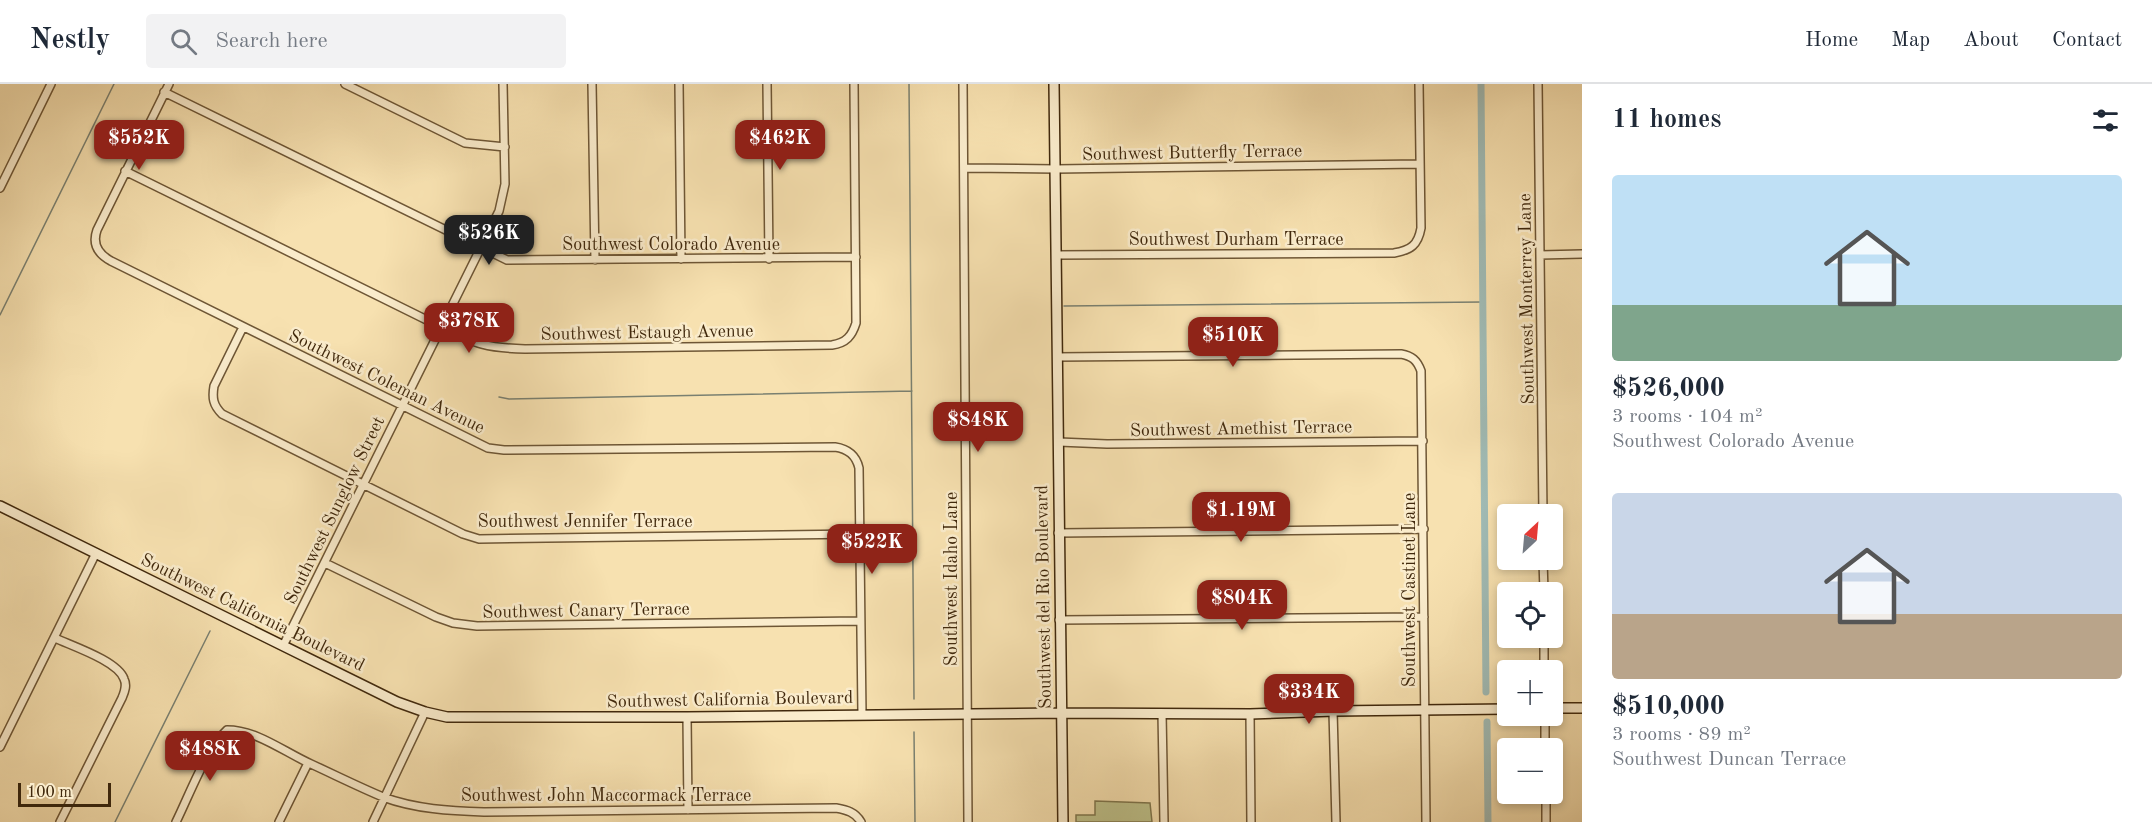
<!DOCTYPE html>
<html lang="en">
<head>
<meta charset="utf-8">
<style>
  :root { --surface:#fff; --page:#f2f2f3; --text:#1f2937; --muted:#747a83; --line:#e0e1e3; --accent:#8f2418 }
  body { margin:0; font-family:"Old Standard TT",serif; background:var(--page); color:var(--text); height:100vh; display:flex; flex-direction:column; font-size:22px; white-space:nowrap }
  * { box-sizing:border-box; margin:0 }
  p { font-size:20px; color:var(--muted) }
  .icon { flex:none; width:33px; height:33px; fill:none; stroke:currentColor; stroke-width:2; stroke-linecap:round; stroke-linejoin:round }
  .map { position:relative; flex:1; overflow:hidden }
  .side { display:flex; flex-direction:column; background:var(--surface); width:570px }
  .side>* { flex:none }
  .needle { width:39px; rotate:26deg }
  .controls { position:absolute; left:1497px; top:420px; display:grid; gap:12px }
  .controls a { display:grid; place-items:center; width:66px; height:66px; border-radius:6px; background:var(--surface); box-shadow:0 3px 9px #0003; font-size:30px }
  .scale { position:absolute; left:18px; bottom:15px; width:93px; box-sizing:border-box; padding-left:6px; border:3px solid #40280c; border-top:0; font-size:16px; line-height:21px; white-space:nowrap; color:#40280c; -webkit-text-stroke:4px #faeccc; paint-order:stroke }
  .price { position:absolute; translate:-50% -51px; padding:0 14px; border-radius:12px; background:var(--accent); color:#fff; font-size:20px; line-height:39px; filter:drop-shadow(0 2px 3px #0008) }
  .price::after { content:''; position:absolute; left:50%; top:36px; width:18px; height:14px; margin-left:-9px; background:inherit; clip-path:polygon(0 0,100% 0,50% 100%) }
  .price.active { background:#222; color:#fff }
  ul { padding:0; list-style:none }
  li { display:grid; align-content:center; gap:12px; height:318px; padding:0 30px }
  li span { display:grid; place-items:center; height:186px; border-radius:6px; color:#555 }
  li>.icon { margin-inline-start:auto }
  span .icon { width:108px; height:108px; fill:#fffc; stroke-width:1 }
  li b { font-size:26px }
  h2 { display:flex; justify-content:space-between; align-items:center; height:72px; padding:0 30px; font-size:26px }
  header { display:flex; align-items:center; gap:36px; box-sizing:border-box; height:84px; padding:0 30px; background:var(--surface); border-bottom:2px solid var(--line) }
  header strong { font-size:28px }
  nav { display:flex; gap:33px; margin-inline-start:auto; font-size:21px }
  .search { width:420px; height:54px; background:var(--page); display:flex; align-items:center; gap:15px; box-sizing:border-box; padding:0 21px; border-radius:6px; color:var(--muted); font-size:22px }
  main { display:flex; flex:1; min-height:0 }
  .map>svg:first-child { display:block }
</style>
</head>
<body>
<header>
<strong>Nestly</strong>
<div class="search"><svg class="icon" aria-label="search" viewBox="0 0 24 24"><circle cx="10" cy="10" r="6"/><path d="M15 15l6 6"/></svg>Search here</div>
<nav><a>Home</a><a>Map</a><a>About</a><a>Contact</a></nav>
</header>
<main>
<div class="map">
<svg width="1582" height="738" viewBox="0 0 1582 738">
  <rect width="100%" height="100%" fill="#f7e1b0"/>
  <filter id="stains"><feTurbulence type="fractalNoise" baseFrequency=".00333" numOctaves="4"/><feColorMatrix values="0 0 0 0 .2 0 0 0 0 .09 0 0 0 0 .02 0 0 0 .5 -.17"/></filter>
  <radialGradient id="worn" r=".72"><stop offset=".6" stop-color="#630" stop-opacity="0"/><stop offset="1" stop-color="#630" stop-opacity=".3"/></radialGradient>
  <path fill="#bec28b" stroke="#7f754c" stroke-width="1.5" d="M1095,717L1150,719L1152,738H1076V731H1095Z"/>
  <g fill="none" stroke-linecap="round" stroke-linejoin="round">
    <path stroke="#7a8071" stroke-width="1.5" d="M909,0L914,615
      M1064,222L1483,218
      M0,231L114,0
      M499,313L509,315L912,307
      M914,648L915,738
      M115,738L210,547"/>
    <path stroke="#a0bbb5" stroke-width="7" d="M1481,0L1486,608
      M1487,638L1488,738"/>
    <defs>
      <path id="street" d="M169,0L97,146C92,160 98,170 111,177L488,364L504,366L835,363C848,365 856,371 859,384L862,630
        M345,0L465,59L505,63
        M592,0L595,176
        M679,0L681,175
        M767,0L769,175
        M963,0L968,738
        M1538,0L1543,430
        M164,8L507,176L856,173
        M964,84L1056,85L1420,80
        M125,87L443,244C476,260 487,264 525,265L832,261C846,259 852,252 856,239L854,0
        M0,104L51,0
        M1057,171L1394,169C1411,166 1418,161 1421,144L1419,0
        M1540,171L1582,170
        M243,243L214,302C212,314 213,321 222,330L463,450L479,455L859,450
        M1057,273L1401,270C1412,272 1417,276 1421,287L1426,738
        M1059,358L1107,360L1423,357
        M1058,449L1424,445
        M1543,476L1544,508
        M325,479L436,533L453,539L477,542L860,537
        M1059,536L1424,533
        M55,554C72,562 118,577 124,595C127,601 125,607 122,614L60,738
        M1544,554V586
        M283,562L499,127L505,100L503,0
        M1333,627L1336,738
        M1162,629L1164,738
        M1250,630L1251,738
        M1545,632V664
        M687,633L688,726
        M0,663L96,469
        M1546,710V738
        M176,738C189,712 206,665 227,646C257,646 284,668 311,680C335,691 359,703 383,713C415,725 451,727 484,728L836,724C847,726 855,728 861,738
        M279,738L308,679
        M373,738L425,628"/>
      <path id="secondary" d="M1054,0L1063,738
        M0,422L397,618L425,628L447,633H687L1061,629L1250,630L1333,627L1508,625
        M1552,624H1582"/>
    </defs>
    <use href="#street" stroke="#6e5635" stroke-width="10"/>
    <use href="#secondary" stroke="#40280c" stroke-width="12"/>
    <use href="#street" stroke="#faeccc" stroke-width="7"/>
    <use href="#secondary" stroke="#faeccc" stroke-width="9"/>
  </g>
  <g text-anchor="middle" stroke-width="5" stroke-linejoin="round" paint-order="stroke">
    <g font-size="18" fill="#40280c" stroke="#faeccc">
      <text transform="translate(1192 68) rotate(-1)" y="6">Southwest Butterfly Terrace</text>
      <text x="1236" y="161">Southwest Durham Terrace</text>
      <text x="671" y="166">Southwest Colorado Avenue</text>
      <text transform="translate(1526 215) rotate(-91)" y="6">Southwest Monterrey Lane</text>
      <text transform="translate(647 248) rotate(-1)" y="6">Southwest Estaugh Avenue</text>
      <text transform="translate(387 297) rotate(26)" y="6">Southwest Coleman Avenue</text>
      <text transform="translate(1241 344) rotate(-1)" y="6">Southwest Amethist Terrace</text>
      <text transform="translate(334 426) rotate(-64)" y="6">Southwest Sunglow Street</text>
      <text x="585" y="443">Southwest Jennifer Terrace</text>
      <text transform="translate(951 495) rotate(-90)" y="6">Southwest Idaho Lane</text>
      <text transform="translate(1409 506) rotate(-90)" y="6">Southwest Castinet Lane</text>
      <text transform="translate(1043 513) rotate(-91)" y="6">Southwest del Rio Boulevard</text>
      <text transform="translate(586 526) rotate(-1)" y="6">Southwest Canary Terrace</text>
      <text transform="translate(253 528) rotate(26)" y="6">Southwest California Boulevard</text>
      <text transform="translate(730 615) rotate(-1)" y="6">Southwest California Boulevard</text>
      <text x="606" y="717">Southwest John Maccormack Terrace</text>
    </g>
  </g>
  <rect width="100%" height="100%" filter="url(#stains)"/>
  <rect width="100%" height="100%" fill="url(#worn)"/>
</svg>
<div class="controls">
<a><svg class="needle" viewBox="-14 -14 28 28"><path d="M0-13l5 13h-10z" fill="#e53935"/><path d="M0 13l5-13h-10z" fill="#747a83"/></svg></a>
<a><svg class="icon" aria-label="locate" viewBox="0 0 24 24"><circle cx="12" cy="12" r="6"/><path d="M12 2v4M12 18v4M2 12h4M18 12h4"/></svg></a>
<a>+</a>
<a>−</a>
</div>
<div class="scale">100 m</div>
<b class="price" style="left:139px;top:87px">$552K</b>
<b class="price" style="left:780px;top:87px">$462K</b>
<b class="price active" style="left:489px;top:182px">$526K</b>
<b class="price" style="left:469px;top:270px">$378K</b>
<b class="price" style="left:1233px;top:284px">$510K</b>
<b class="price" style="left:978px;top:369px">$848K</b>
<b class="price" style="left:1241px;top:459px">$1.19M</b>
<b class="price" style="left:872px;top:491px">$522K</b>
<b class="price" style="left:1242px;top:547px">$804K</b>
<b class="price" style="left:1309px;top:641px">$334K</b>
<b class="price" style="left:210px;top:698px">$488K</b>
</div>
<section class="side">
<h2>11 homes<svg class="icon" aria-label="filters" viewBox="0 0 24 24"><path d="M4 7h16M4 17h16"/><circle cx="9" cy="7" r="2"/><circle cx="15" cy="17" r="2"/></svg></h2>
<ul>
<li><span style="background:linear-gradient(#bfe0f5 70%,#7fa58c 0)"><svg class="icon" aria-label="home" viewBox="0 0 24 24"><path d="M3 11l9-7 9 7M6 9v11h12V9"/></svg></span><div><b>$526,000</b><p>3 rooms · 104 m²</p><p>Southwest Colorado Avenue</p></div></li>
<li><span style="background:linear-gradient(#c9d6e8 65%,#b9a48a 0)"><svg class="icon" aria-label="home" viewBox="0 0 24 24"><path d="M3 11l9-7 9 7M6 9v11h12V9"/></svg></span><div><b>$510,000</b><p>3 rooms · 89 m²</p><p>Southwest Duncan Terrace</p></div></li>
</ul>
</section>
</main>
</body>
</html>
